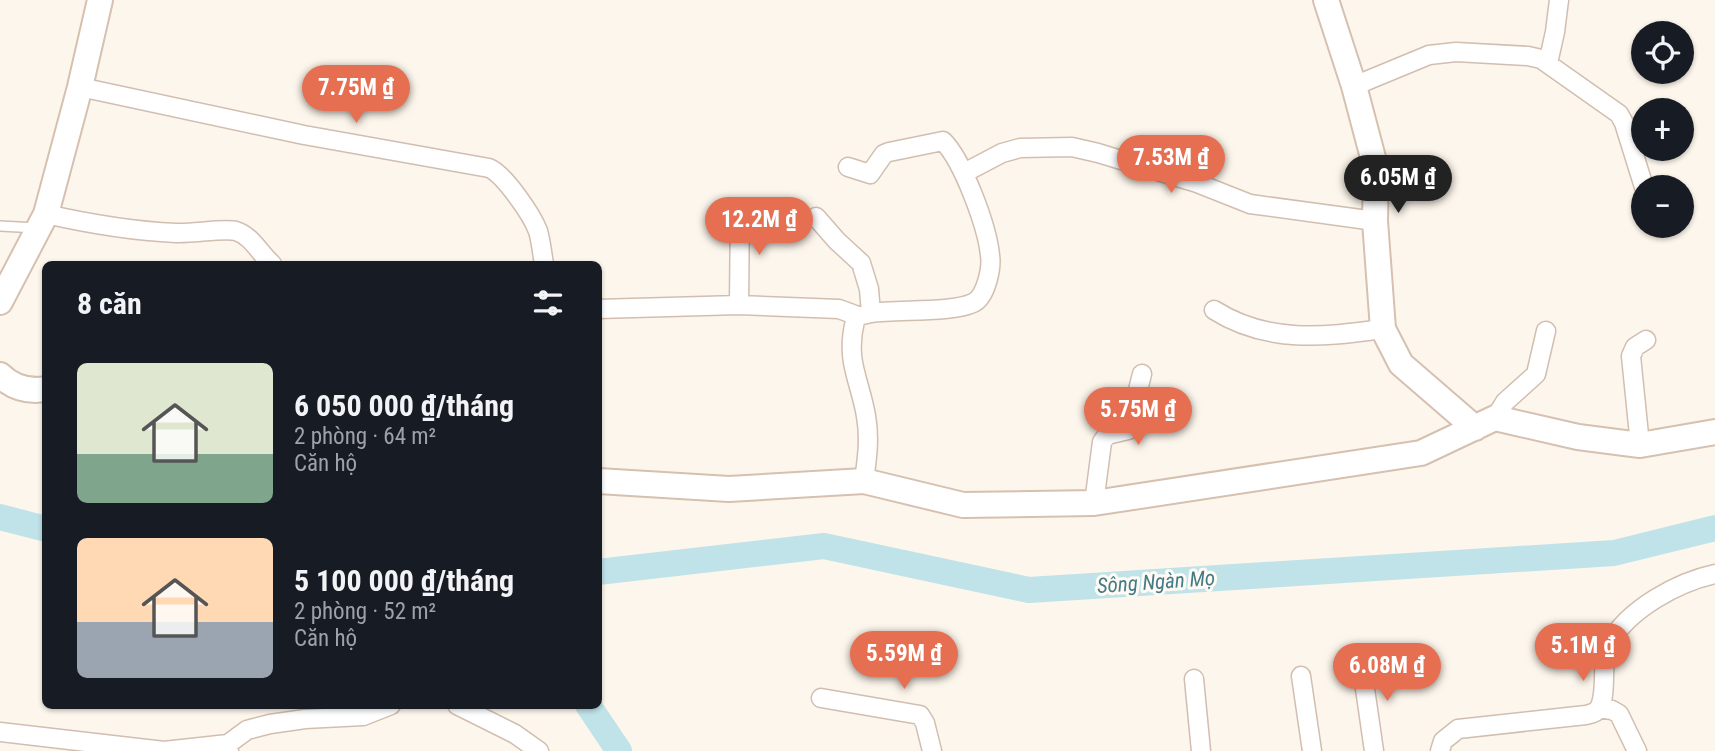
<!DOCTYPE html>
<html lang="vi">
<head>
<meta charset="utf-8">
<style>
  :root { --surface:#171b24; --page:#20242c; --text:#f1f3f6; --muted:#9ea1a6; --accent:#e76f51 }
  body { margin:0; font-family:"Roboto Condensed",sans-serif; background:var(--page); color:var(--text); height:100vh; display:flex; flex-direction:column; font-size:26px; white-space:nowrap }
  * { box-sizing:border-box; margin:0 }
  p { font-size:23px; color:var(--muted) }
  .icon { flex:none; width:38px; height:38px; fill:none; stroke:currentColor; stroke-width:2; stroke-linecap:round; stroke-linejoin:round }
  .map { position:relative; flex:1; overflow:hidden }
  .drawer { position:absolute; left:42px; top:261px; width:560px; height:448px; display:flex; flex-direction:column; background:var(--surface); border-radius:10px; box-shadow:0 2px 5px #0004 }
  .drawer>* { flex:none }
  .tools { position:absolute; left:1631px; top:21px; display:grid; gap:14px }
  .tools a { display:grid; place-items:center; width:63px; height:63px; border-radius:50%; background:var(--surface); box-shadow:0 2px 5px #0004; font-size:35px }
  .price { position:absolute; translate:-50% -60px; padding:0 16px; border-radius:24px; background:var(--accent); color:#fff; font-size:23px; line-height:46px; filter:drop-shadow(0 2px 4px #0008) }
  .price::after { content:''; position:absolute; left:50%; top:42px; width:21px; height:16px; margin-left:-10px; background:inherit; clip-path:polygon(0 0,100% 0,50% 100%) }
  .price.on { background:#222; color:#fff }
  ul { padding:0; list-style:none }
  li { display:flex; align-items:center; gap:21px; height:175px; padding:0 35px }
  li span { display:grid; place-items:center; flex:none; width:196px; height:140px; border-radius:10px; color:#555 }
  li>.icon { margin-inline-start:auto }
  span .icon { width:84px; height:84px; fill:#fffc; stroke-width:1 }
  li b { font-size:30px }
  h2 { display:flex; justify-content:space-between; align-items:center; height:84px; padding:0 35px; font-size:30px }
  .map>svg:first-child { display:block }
</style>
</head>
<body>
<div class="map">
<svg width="1715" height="751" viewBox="0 0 1715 751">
  <rect width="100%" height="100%" fill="#fdf6ec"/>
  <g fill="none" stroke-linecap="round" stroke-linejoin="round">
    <path stroke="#bfe3e8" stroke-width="26" d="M0,517L46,529
      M598,572L824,546L1029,590L1614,553L1715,528
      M588,705L619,751"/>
    <defs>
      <path id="lane" d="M0,226L37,228"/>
      <path id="street" d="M1548,63L1555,32L1559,0
        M1354,86L1429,55L1456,52L1528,56L1541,59L1619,114L1624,123L1644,187
        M80,87L304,135L489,168C504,174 532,215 538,231C541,241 542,253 544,264
        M848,167L870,174L884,154L889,152L943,141C963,161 987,226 990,255C992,268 986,297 973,303C952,313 897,309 871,313L858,316L855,321C845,361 860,380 866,416C870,439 867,459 864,481
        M964,173L1002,153L1020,148L1072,147L1098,153L1197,183L1250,204L1375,221
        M46,214C90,224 132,231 176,233C192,234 223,228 236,231C252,236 260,254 272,264
        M816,217L837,241L861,263L869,289L871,313
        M739,305L740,208
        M598,309L739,305L839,309L858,316
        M1214,310C1268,344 1323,337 1383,329
        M1495,418L1505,402L1536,374L1546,331
        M1640,445L1631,356L1635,347L1646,340
        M1094,503L1102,442L1107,435L1128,430L1142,374
        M1361,661L1374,751
        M1301,676L1312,751
        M1194,679L1201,751
        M821,698L920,715L925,723L932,751
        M457,705L515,734L539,751
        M1599,708L1612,710L1619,714L1637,751
        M0,732L164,751L228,744L229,751
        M228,744L247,730L270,724L305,719L363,716L391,705
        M1440,751L1443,741L1458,729L1586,715C1591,714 1596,713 1599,708C1608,693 1600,663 1609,644C1628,609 1678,582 1715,574"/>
      <path id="secondary" d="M1326,0L1354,86L1376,169L1375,221L1383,329L1401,364L1475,428
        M0,302L46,214L80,87L100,0
        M0,375C13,388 28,392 46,389
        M598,481L729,489L864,481L963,505L1094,503L1421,453L1495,418L1578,437L1640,445L1715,432"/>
    </defs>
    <use href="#lane" stroke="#d1beb0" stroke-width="12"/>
    <use href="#street" stroke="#d1beb0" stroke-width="21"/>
    <use href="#secondary" stroke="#d6c0b0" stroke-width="28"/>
    <use href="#lane" stroke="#fff" stroke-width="9"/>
    <use href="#street" stroke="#fff" stroke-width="18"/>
    <use href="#secondary" stroke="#fff" stroke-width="24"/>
  </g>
  <g text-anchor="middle" stroke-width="6" stroke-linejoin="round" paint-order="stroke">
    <g font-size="21" font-style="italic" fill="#437c86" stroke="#fffaf3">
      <text transform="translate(1156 582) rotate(-4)" y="7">Sông Ngàn Mọ</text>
    </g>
  </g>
</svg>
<div class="tools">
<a><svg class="icon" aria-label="locate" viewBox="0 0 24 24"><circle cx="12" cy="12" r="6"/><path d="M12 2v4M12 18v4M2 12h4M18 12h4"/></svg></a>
<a>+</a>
<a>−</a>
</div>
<b class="price" style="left:356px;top:125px">7.75M ₫</b>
<b class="price" style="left:1171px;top:195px">7.53M ₫</b>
<b class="price on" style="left:1398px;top:215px">6.05M ₫</b>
<b class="price" style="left:759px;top:257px">12.2M ₫</b>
<b class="price" style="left:1138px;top:447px">5.75M ₫</b>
<b class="price" style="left:1583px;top:683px">5.1M ₫</b>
<b class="price" style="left:904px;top:691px">5.59M ₫</b>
<b class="price" style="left:1387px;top:703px">6.08M ₫</b>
<section class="drawer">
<h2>8 căn<svg class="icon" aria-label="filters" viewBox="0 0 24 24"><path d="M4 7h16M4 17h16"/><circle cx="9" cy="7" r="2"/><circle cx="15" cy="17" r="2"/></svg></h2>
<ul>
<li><span style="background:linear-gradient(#dfe7d0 65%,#7fa58c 0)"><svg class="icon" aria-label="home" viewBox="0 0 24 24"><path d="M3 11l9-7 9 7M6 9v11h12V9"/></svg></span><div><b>6 050 000 ₫/tháng</b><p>2 phòng · 64 m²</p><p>Căn hộ</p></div></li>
<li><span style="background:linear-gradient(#ffd9b3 60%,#9aa5b1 0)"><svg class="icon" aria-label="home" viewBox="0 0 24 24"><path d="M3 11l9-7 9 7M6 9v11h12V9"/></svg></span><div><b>5 100 000 ₫/tháng</b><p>2 phòng · 52 m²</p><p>Căn hộ</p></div></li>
</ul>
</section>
</div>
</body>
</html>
